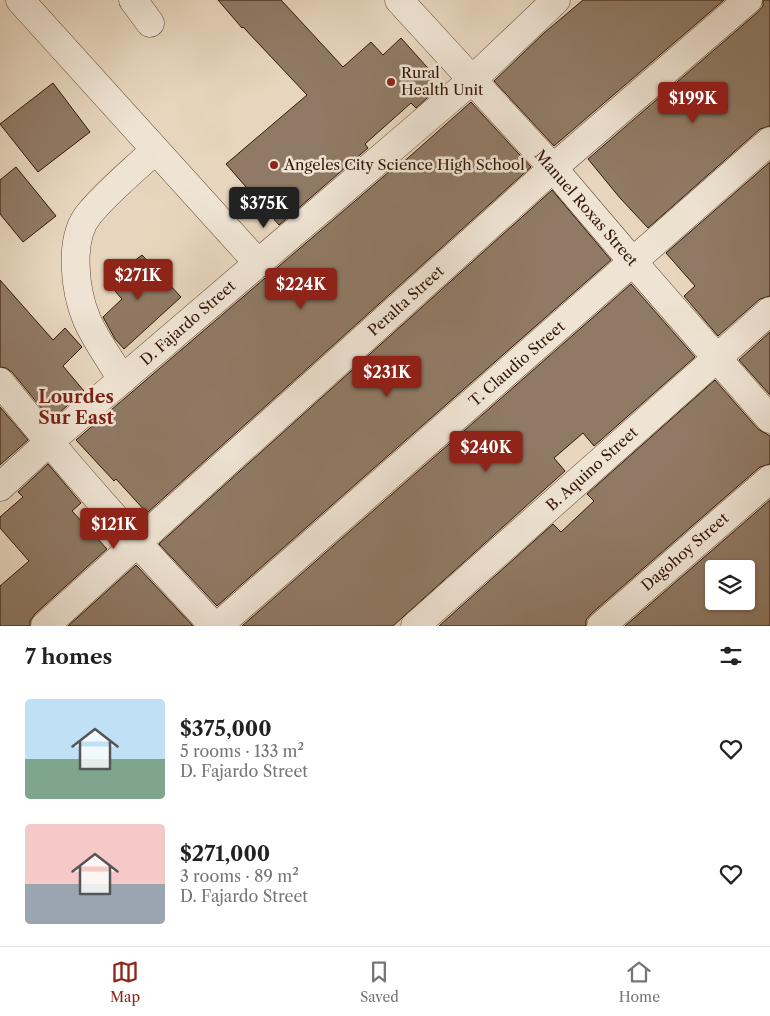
<!DOCTYPE html>
<html lang="en">
<head>
<meta charset="utf-8">
<style>
  :root { --surface:#fff; --page:#f2f2f2; --text:#222; --muted:#767676; --line:#e0e0e0; --accent:#8f2418 }
  body { margin:0; font-family:"Libre Caslon Text",serif; background:var(--page); color:var(--text); height:100vh; display:flex; flex-direction:column; font-size:19px; white-space:nowrap }
  * { box-sizing:border-box; margin:0 }
  p { font-size:16px; color:var(--muted) }
  .icon { flex:none; width:28px; height:28px; fill:none; stroke:currentColor; stroke-width:2; stroke-linecap:round; stroke-linejoin:round }
  .map { position:relative; height:626px; overflow:hidden }
  .panel { display:flex; flex-direction:column; background:var(--surface); flex:1 }
  .panel>* { flex:none }
  .fabs { position:absolute; left:705px; top:560px; display:grid; gap:10px }
  .fabs a { display:grid; place-items:center; width:50px; height:50px; border-radius:5px; background:var(--surface); box-shadow:0 1px 4px #0004; font-size:25px }
  .price { position:absolute; translate:-50% -42px; padding:0 11px; border-radius:5px; background:var(--accent); color:#fff; font-size:16px; line-height:32px; filter:drop-shadow(0 1px 2px #0008) }
  .price::after { content:''; position:absolute; left:50%; top:30px; width:15px; height:11px; margin-left:-8px; background:inherit; clip-path:polygon(0 0,100% 0,50% 100%) }
  .price.active { background:#222; color:#fff }
  ul { padding:0; list-style:none }
  li { display:flex; align-items:center; gap:15px; height:125px; padding:0 25px }
  li span { display:grid; place-items:center; flex:none; width:140px; height:100px; border-radius:5px; color:#555 }
  li>.icon { margin-inline-start:auto }
  span .icon { width:60px; height:60px; fill:#fffc; stroke-width:1 }
  li b { font-size:21px }
  h2 { display:flex; justify-content:space-between; align-items:center; height:60px; padding:0 25px; font-size:21px }
  .tab-bar { display:flex; justify-content:space-around; align-items:center; height:70px; border-top:1px solid var(--line); background:var(--surface); font-size:14px; color:var(--muted) }
  .tab-bar a { display:grid; justify-items:center; gap:2px }
  .tab-bar .active { color:var(--accent) }
  .map>svg:first-child { display:block }
</style>
</head>
<body>
<div class="map">
<svg width="770" height="626" viewBox="0 0 770 626">
  <rect width="100%" height="100%" fill="#e7d6bd"/>
  <filter id="stains"><feTurbulence type="fractalNoise" baseFrequency=".004" numOctaves="4"/><feColorMatrix values="0 0 0 0 .2 0 0 0 0 .09 0 0 0 0 .02 0 0 0 .5 -.17"/></filter>
  <radialGradient id="worn" r=".72"><stop offset=".6" stop-color="#630" stop-opacity="0"/><stop offset="1" stop-color="#630" stop-opacity=".3"/></radialGradient>
  <path fill="#907a65" stroke="#321605" fill-rule="evenodd" d="M218,0H281L343,67L371,42L383,55L401,38L434,75L429,80L437,89L416,108L411,103L365,144L368,148L279,225L226,164L307,95L243,27L242,28Z
    M583,0H724L554,146L494,81L544,33Z
    M763,0H770V126L760,129L648,228L620,198L588,159L758,12L763,6Z
    M53,83L90,132L38,172L0,124Z
    M471,102L531,167L147,513L116,479L114,481L76,440L390,171L391,173Z
    M770,162V296L760,299L718,336L684,296L695,286L666,253Z
    M16,167L56,216L23,242L0,214V180Z
    M552,190L611,260L217,606L159,544Z
    M142,255L181,297L124,349L115,339L103,317L122,299L107,282Z
    M0,280L53,340L65,328L82,347L63,366L84,391L51,420L12,372L6,368L0,367Z
    M631,284L695,357L594,446L583,433L554,458L565,471L393,626H242Z
    M770,332V395L739,360Z
    M715,380L758,429L770,436V464L760,467L591,614L586,620V626H439L553,524L561,532L594,501L587,494Z
    M0,407L28,440L0,465Z
    M48,464L81,503L72,511L107,549L35,614L30,621V626H0V586L29,561L0,528V517L23,497L18,492Z
    M770,500V626H625ZM714,569H746V601H714Z
    M136,565L193,626H68Z"/>
  <g fill="none" stroke-linecap="round" stroke-linejoin="round">
    <defs>
      <path id="minor" d="M20,0L258,263
        M133,0L150,23
        M399,0L553,168L633,262L770,419
        M122,380C111,360 96,341 87,320C75,292 68,239 89,214C108,191 133,171 155,150
        M0,382C68,467 140,547 214,626
        M0,487L49,442L472,80L556,0
        M45,626L553,168L748,0
        M218,626L770,141
        M415,626L770,311
        M601,626L770,479"/>
    </defs>
    <use href="#minor" stroke="#5f4633" stroke-width="29"/>
    <use href="#minor" stroke="#efe4d4" stroke-width="28"/>
  </g>
  <g fill="#8f2418" stroke="#efe4d4" stroke-width="2">
    <circle cx="391" cy="82" r="5"/>
    <circle cx="274" cy="165" r="5"/>
  </g>
  <g text-anchor="middle" stroke-width="5" stroke-linejoin="round" paint-order="stroke">
    <g font-size="15" fill="#321605" stroke="#efe4d4" text-anchor="start">
      <text x="401" y="78">Rural<tspan x="401" dy="17">Health Unit</tspan></text>
      <text x="284" y="170">Angeles City Science High School</text>
    </g>
    <g font-size="15" fill="#321605" stroke="#efe4d4">
      <text transform="translate(586 208) rotate(49)" y="5">Manuel Roxas Street</text>
      <text transform="translate(406 301) rotate(-42)" y="5">Peralta Street</text>
      <text transform="translate(188 323) rotate(-41)" y="5">D. Fajardo Street</text>
      <text transform="translate(517 364) rotate(-41)" y="5">T. Claudio Street</text>
      <text transform="translate(592 469) rotate(-42)" y="5">B. Aquino Street</text>
      <text transform="translate(685 552) rotate(-41)" y="5">Dagohoy Street</text>
    </g>
    <g font-size="18" font-weight="bold" fill="#7a1f14" stroke="#efe4d4">
      <text x="76" y="403">Lourdes<tspan x="76" dy="21">Sur East</tspan></text>
    </g>
  </g>
  <rect width="100%" height="100%" filter="url(#stains)"/>
  <rect width="100%" height="100%" fill="url(#worn)"/>
</svg>
<div class="fabs">
<a><svg class="icon" aria-label="layers" viewBox="0 0 24 24"><path d="M12 4l9 5-9 5-9-5zM3 14l9 5 9-5"/></svg></a>
</div>
<b class="price" style="left:693px;top:124px">$199K</b>
<b class="price active" style="left:264px;top:229px">$375K</b>
<b class="price" style="left:138px;top:301px">$271K</b>
<b class="price" style="left:301px;top:310px">$224K</b>
<b class="price" style="left:387px;top:398px">$231K</b>
<b class="price" style="left:486px;top:473px">$240K</b>
<b class="price" style="left:114px;top:550px">$121K</b>
</div>
<section class="panel">
<h2>7 homes<svg class="icon" aria-label="filters" viewBox="0 0 24 24"><path d="M4 7h16M4 17h16"/><circle cx="9" cy="7" r="2"/><circle cx="15" cy="17" r="2"/></svg></h2>
<ul>
<li><span style="background:linear-gradient(#bfe0f5 60%,#7fa58c 0)"><svg class="icon" aria-label="home" viewBox="0 0 24 24"><path d="M3 11l9-7 9 7M6 9v11h12V9"/></svg></span><div><b>$375,000</b><p>5 rooms · 133 m²</p><p>D. Fajardo Street</p></div><svg class="icon" aria-label="heart" viewBox="0 0 24 24"><path d="M12 20l-8-8c-3-5 5-10 8-4 3-6 11-1 8 4z"/></svg></li>
<li><span style="background:linear-gradient(#f6c9c9 60%,#9aa5b1 0)"><svg class="icon" aria-label="home" viewBox="0 0 24 24"><path d="M3 11l9-7 9 7M6 9v11h12V9"/></svg></span><div><b>$271,000</b><p>3 rooms · 89 m²</p><p>D. Fajardo Street</p></div><svg class="icon" aria-label="heart" viewBox="0 0 24 24"><path d="M12 20l-8-8c-3-5 5-10 8-4 3-6 11-1 8 4z"/></svg></li>
</ul>
</section>
<nav class="tab-bar">
<a class="active"><svg class="icon" aria-label="map" viewBox="0 0 24 24"><path d="M3 6l6-2 6 2 6-2v14l-6 2-6-2-6 2zM9 4v14M15 6v14"/></svg>Map</a>
<a><svg class="icon" aria-label="saved" viewBox="0 0 24 24"><path d="M7 4h10v16l-5-4-5 4z"/></svg>Saved</a>
<a><svg class="icon" aria-label="home" viewBox="0 0 24 24"><path d="M3 11l9-7 9 7M6 9v11h12V9"/></svg>Home</a>
</nav>
</body>
</html>
